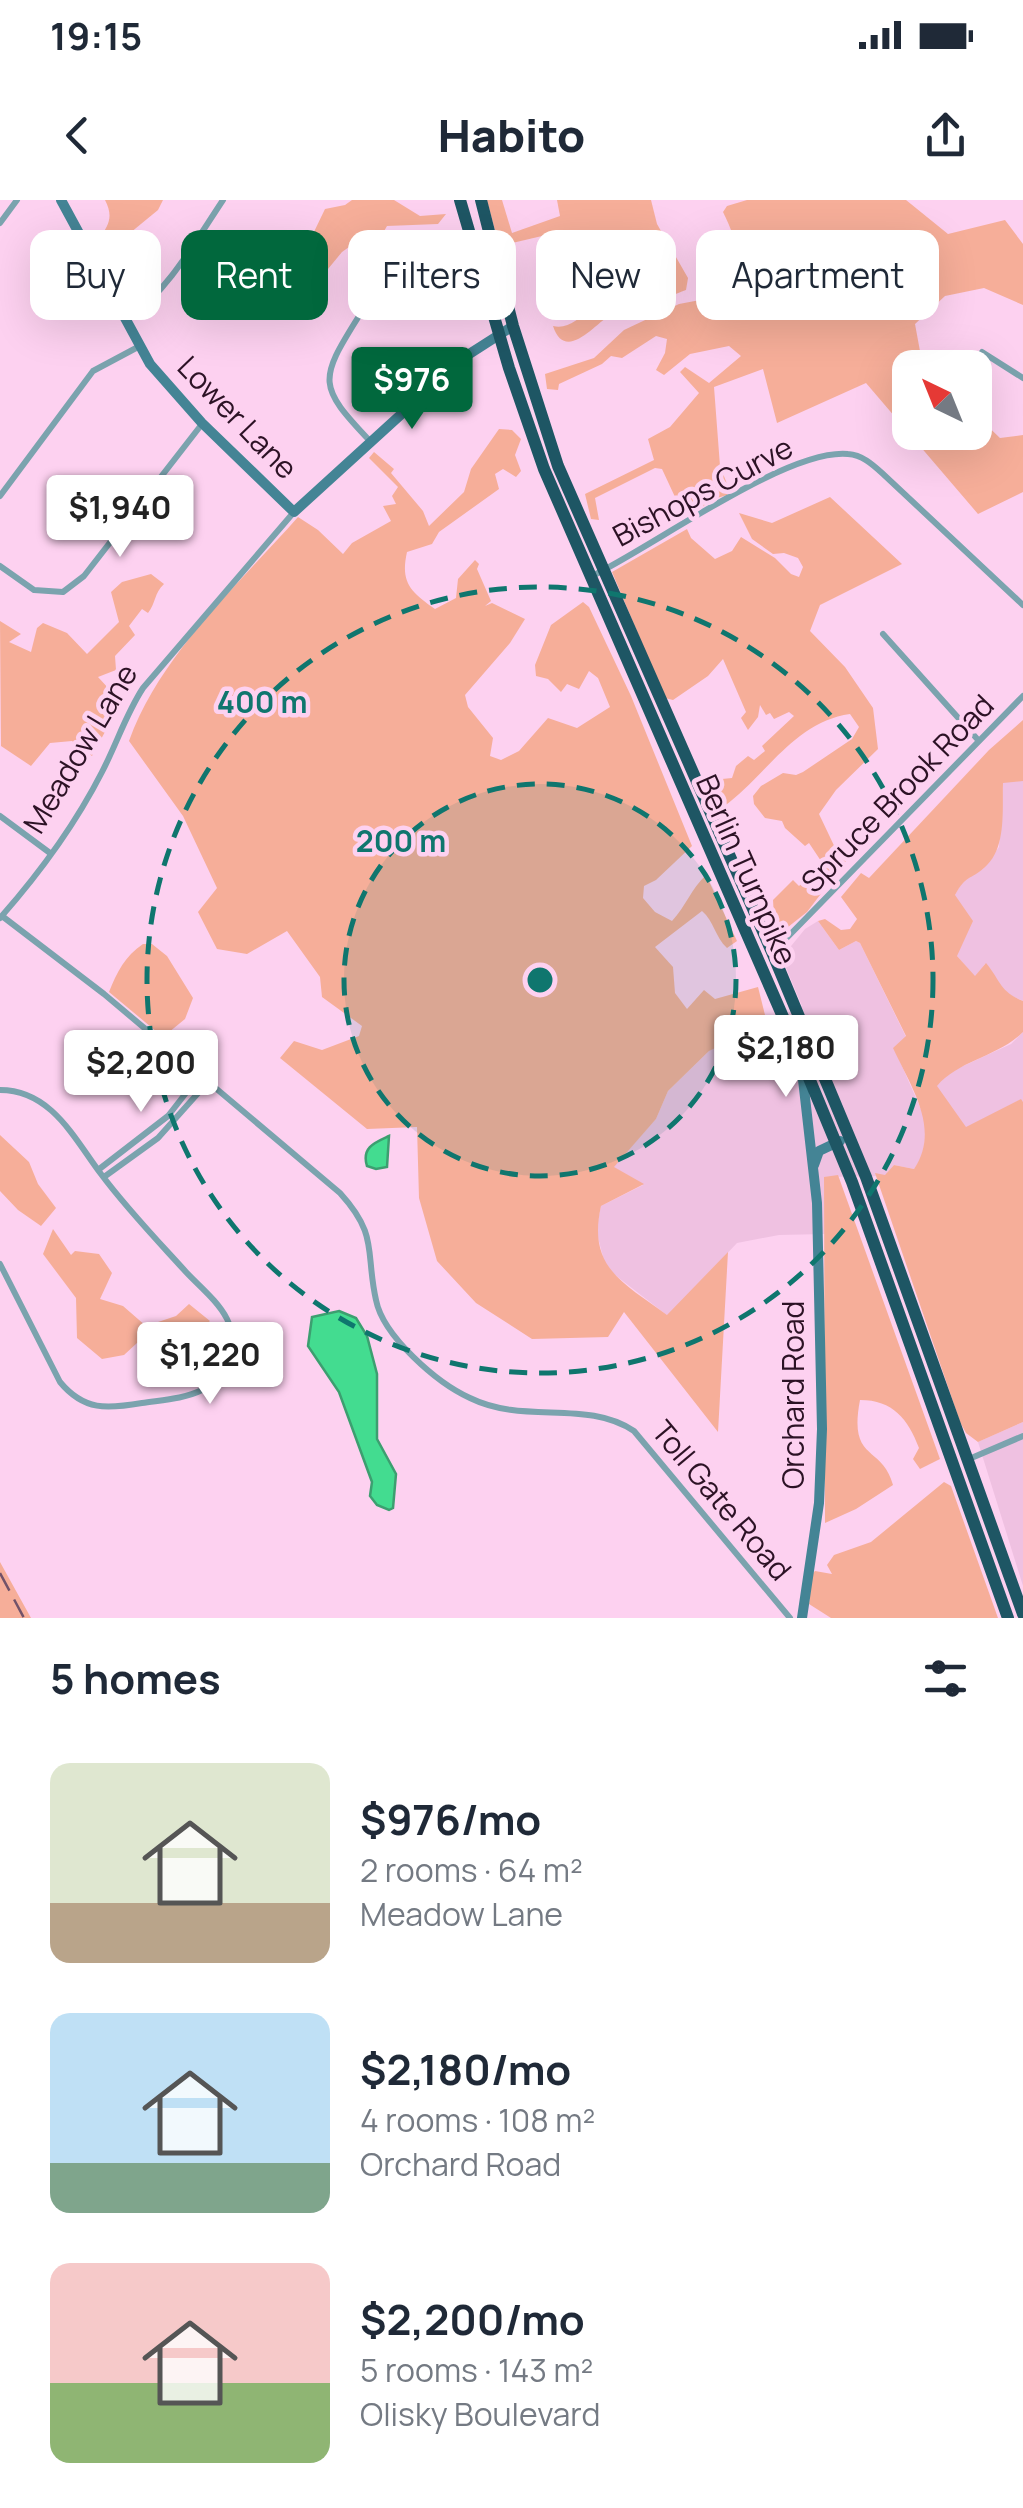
<!DOCTYPE html>
<html lang="en">
<head>
<meta charset="utf-8">
<style>
  :root { --surface:#fff; --page:#f6f6f7; --text:#1f2937; --muted:#747a83; --accent:#01683d }
  body { margin:0; font-family:Manrope,sans-serif; background:var(--page); color:var(--text); height:100vh; display:flex; flex-direction:column; font-size:38px; white-space:nowrap }
  * { box-sizing:border-box; margin:0 }
  p { font-size:32px; color:var(--muted) }
  .icon { flex:none; width:55px; height:55px; fill:none; stroke:currentColor; stroke-width:2; stroke-linecap:round; stroke-linejoin:round }
  .map { position:relative; height:1418px; overflow:hidden }
  .panel { display:flex; flex-direction:column; background:var(--surface); flex:1 }
  .panel>* { flex:none }
  .guide { position:absolute; left:30px; top:30px; width:965px; height:90px; display:flex; gap:20px }
  .needle { width:65px; rotate:317deg }
  .fabs { position:absolute; left:892px; top:150px; display:grid; gap:20px }
  .fabs a { display:grid; place-items:center; width:100px; height:100px; border-radius:20px; background:var(--surface); box-shadow:0 10px 40px #0002; font-size:50px }
  .price { position:absolute; translate:-50% -85px; padding:0 22px; border-radius:10px; background:#fff; color:#222; font-size:32px; line-height:65px; filter:drop-shadow(0 2px 5px #0008) }
  .price::after { content:''; position:absolute; left:50%; top:60px; width:30px; height:22px; margin-left:-15px; background:inherit; clip-path:polygon(0 0,100% 0,50% 100%) }
  .price.on { background:var(--accent); color:#fff }
  ul { padding:0; list-style:none }
  li { display:flex; align-items:center; gap:30px; height:250px; padding:0 50px }
  li span { display:grid; place-items:center; flex:none; width:280px; height:200px; border-radius:20px; color:#555 }
  li>.icon { margin-inline-start:auto }
  span .icon { width:120px; height:120px; fill:#fffc; stroke-width:1 }
  li b { font-size:42px }
  h2 { display:flex; justify-content:space-between; align-items:center; height:120px; padding:0 50px; font-size:42px }
  .chip { padding:0 35px; border-radius:20px; background:var(--surface); box-shadow:0 10px 40px #0002; font-size:35px; line-height:90px }
  .chip.on { background:var(--accent); color:#fff }
  .status { display:flex; justify-content:space-between; align-items:center; height:70px; padding:0 50px; background:var(--surface); direction:ltr }
  .status svg { height:28px; fill:currentColor }
  header { display:flex; justify-content:space-between; align-items:center; height:130px; padding:0 50px; background:var(--surface); font-size:45px; font-weight:800 }
  .map>svg:first-child { display:block }
</style>
</head>
<body>
<div class="status"><b>19:15</b><svg viewBox="0 0 49 12"><path d="M0 12V9h3v3zM5 12V6h3v6zM10 12V3h3v9zM15 12V0h3v12zM26 1h20v11H26zM47 4h2v5h-2z"/></svg></div>
<header><svg class="icon" aria-label="back" viewBox="0 0 24 24"><path d="M15 5l-7 7 7 7"/></svg>Habito<svg class="icon" aria-label="share" viewBox="0 0 24 24"><path d="M12 15V3M7 8l5-5 5 5M5 13v7h14v-7"/></svg></header>
<div class="map">
<svg width="1023" height="1418" viewBox="0 0 1023 1418">
  <rect width="100%" height="100%" fill="#fdd1f0"/>
  <path fill="#efc1e1" d="M1017,580L1023,581V801L1006,793L985,764L975,777L957,756L955,695L965,677L983,669L999,647L1003,582Z
    M818,721L839,750L856,741L860,743L906,837L894,848L927,923L923,956L914,969L894,965L885,976L824,977L825,1034L779,1035L737,1043L668,1116L606,1068L596,1030L601,1006L643,985L613,967L656,919L668,891L710,850L802,806L784,763L787,751L805,729Z
    M1023,832V902L1020,900L966,928L936,886L948,873L1011,844Z
    M1023,1222V1386L978,1242Z"/>
  <path fill="#f6ae99" d="M105,0H163L158,10L102,56L99,38C110,25 113,15 105,0Z
    M352,0H394L420,16L446,14L438,24L387,26L379,40L367,38L366,42L375,58L374,66L356,42L342,52L328,69L300,43L299,31L312,36L325,9L345,5Z
    M487,0H502L512,33L560,16L557,0H651L657,24L688,78L686,90C668,96 642,111 625,114C619,115 615,112 609,116C595,124 565,163 553,126C567,130 581,118 590,107L559,32L499,46Z
    M747,0H906L948,34L1005,20L1023,44V105L984,88L945,96L915,124L922,162L927,167L910,168V232H975V214L1000,238L1023,235V292L978,314L866,183L777,223L763,169L714,187L720,266L731,294L710,300L696,313L682,312L662,269L655,268L595,298L599,320L591,319L585,294L654,260L648,239L670,227L699,193L680,172L685,167L709,183L741,156L729,146L690,154L664,175L656,170L665,153L667,139L656,136L622,158L611,156L602,164L559,184L558,190L547,189L545,174L594,158L624,130L679,104L716,97C740,62 742,51 723,12L727,6Z
    M499,229L512,230L521,239L515,255L521,271L516,277L503,269L495,274L499,289L439,332L432,344L407,352C400,383 411,392 435,409L456,398L458,379L475,360L479,364L477,369L491,401L485,406L492,403L525,419L510,443L465,495L468,507L493,538L490,556L501,560L519,551L548,518L577,528L610,507L598,478L589,471L579,489L567,484L561,492L548,479L536,476L535,465L551,425L583,402L589,407L631,496L692,646L656,680L644,686L643,698L655,712L672,721C686,706 691,689 706,675L737,741L727,748C715,737 714,721 702,711L655,747L673,767L675,793L687,809L704,790L715,799L758,787L767,823L709,851L668,891L656,919L614,967L644,984L601,1006C587,1068 624,1083 667,1115L728,1052L718,1232L624,1112L608,1137L532,1139L476,1103L437,1061L419,998L417,927L367,929L280,858L294,841L322,850L359,836L362,826L322,797L320,777L287,731L247,754L217,749L198,712L217,688L183,616L129,541C160,455 238,385 298,317L318,330L343,354L352,343L391,321L383,306L396,304L392,296L398,287L369,258L374,252L394,269L391,273L423,311L429,326L464,292L471,269Z
    M830,297L902,364L820,405L810,431L845,467L873,508L878,549L836,590L819,614L839,656L846,661L807,712L783,731L774,717L773,700L793,680L799,686L823,664L809,643L805,646L785,628L782,621L765,618L754,604L753,596L761,586L783,573L796,575L803,572L852,539L859,527L850,514C794,522 766,576 723,607L714,602L722,579L732,578L736,566L748,556L754,560L765,551L762,546L794,516L789,512L774,519L770,513L766,515L760,505L758,517L748,530L741,518L746,512L723,459L708,476L673,500L665,498L612,372L687,329L691,338L715,359L732,351L741,337L775,358L791,374L799,377L803,367L798,358L784,353L773,354L752,339L739,313L772,323Z
    M151,374L164,384C154,393 156,403 148,413L142,409L129,426L135,435L115,456L116,470L98,477L121,502L92,556L72,541L50,543L31,566L1,546L0,421L21,434L9,442L31,452L37,428L43,423L67,433L87,454L119,422L111,392L122,382Z
    M1023,520V581L1003,583C1002,610 1007,649 984,668C969,681 967,674 955,695L973,721L957,756L975,776L986,763C1001,781 999,791 1023,801V832C998,857 959,860 937,886L966,927L1021,899L1023,902V1222L978,1242L966,1233L960,1222L875,973L885,975L894,965L914,969C941,929 911,887 893,848L906,836L860,743L856,741L839,750L818,721L825,719L841,730L850,729L857,719L841,697L861,673L869,678L989,550Z
    M143,744H152L167,756L193,798L185,819L163,837L109,792C117,772 125,756 143,744Z
    M0,935L29,962L38,984L56,1008L41,1026L18,1010L0,991Z
    M838,975L940,1259L920,1269L913,1259L919,1248C908,1219 893,1200 860,1200C848,1263 882,1244 893,1285L856,1309L825,1323L824,977Z
    M53,1029L71,1055L75,1051L99,1054L112,1073L100,1099L123,1106L146,1126L176,1116L189,1104L210,1121C192,1139 161,1143 137,1143L124,1155L102,1159L77,1138L76,1098L43,1054Z
    M944,1282L951,1286L998,1418H831L809,1404L812,1374L815,1371L832,1374L827,1365L834,1355L871,1342Z
    M0,1362L31,1418H0Z"/>
  <path fill="#43dc90" stroke="#3c9f70" stroke-width="2.5" d="M389,936L387,967L376,969L367,966C361,947 376,942 389,936Z
    M339,1111L356,1118L367,1136L377,1174V1239L396,1274L393,1308L389,1310L377,1305L370,1296L372,1282L339,1192L308,1146L312,1117Z"/>
  <g fill="none" stroke-linecap="round" stroke-linejoin="round">
    <path stroke="#7ba3ae" stroke-width="6" d="M0,23L17,0
      M359,116C318,181 318,186 370,241
      M126,121C168,91 195,42 223,0
      M982,152L1023,178
      M0,296L93,171L138,147
      M0,366L34,390L63,392L84,376L202,224
      M590,377C651,348 787,248 848,254C862,255 872,264 882,273L1023,405
      M883,434L979,541
      M0,616L50,653
      M2,716L104,794L340,993C379,1036 365,1051 376,1100C383,1136 437,1183 470,1198C525,1225 586,1199 634,1231L790,1418
      M0,718C38,675 76,623 102,572C117,543 126,514 143,488L294,312
      M773,752L1023,496
      M0,890C51,890 74,938 101,974C127,1009 157,1040 186,1072C199,1086 218,1101 227,1119C240,1145 227,1178 202,1190C184,1199 161,1200 142,1203C107,1209 84,1211 60,1182L0,1064
      M98,970L168,916L200,875
      M104,977L158,938L208,882
      M969,1259L1023,1236"/>
    <path stroke="#448495" stroke-width="10" d="M61,0L150,164L202,223L294,312L463,158L513,126
      M814,965L819,951L840,941
      M802,1418L819,1303L822,1229L817,1003L802,871"/>
    <path stroke="#1e5664" stroke-width="12" d="M460,0L509,168L544,269L797,849L852,982L1008,1418
      M481,0L513,126L558,266L772,752L866,977L1023,1414"/>
    <path stroke="#725269" stroke-width="2.5" stroke-dasharray="20 10" stroke-linecap="butt" d="M0,1373L24,1418"/>
  </g>
  <circle cx="540" cy="780" r="196" fill="#0f766e" fill-opacity=".12"/>
  <g fill="none" stroke="#0f766e" stroke-width="5" stroke-dasharray="18 12">
    <circle cx="540" cy="780" r="196"/>
    <circle cx="540" cy="780" r="393"/>
  </g>
  <g text-anchor="middle" stroke-width="9" stroke-linejoin="round" paint-order="stroke">
    <g font-size="30" fill="#2c1225" stroke="#fdd1f0">
      <text transform="translate(237 218) rotate(46)" y="10">Lower Lane</text>
      <text transform="translate(703 292) rotate(-28)" y="10">Bishops Curve</text>
      <text transform="translate(81 549) rotate(-59)" y="10">Meadow Lane</text>
      <text transform="translate(898 594) rotate(-46)" y="10">Spruce Brook Road</text>
      <text transform="translate(746 670) rotate(66)" y="10">Berlin Turnpike</text>
      <text transform="translate(794 1195) rotate(-90)" y="10">Orchard Road</text>
      <text transform="translate(721 1301) rotate(50)" y="10">Toll Gate Road</text>
    </g>
  </g>
  <circle cx="540" cy="780" r="15" fill="#0f766e" stroke="#fdd1f0" stroke-width="5"/>
  <g font-size="30" text-anchor="middle" font-weight="bold" fill="#0f766e" stroke="#fdd1f0" stroke-width="9" stroke-linejoin="round" paint-order="stroke">
    <text x="262" y="513">400 m</text>
    <text x="401" y="652">200 m</text>
  </g>
</svg>
<div class="fabs">
<a><svg class="needle" viewBox="-14 -14 28 28"><path d="M0-13l5 13h-10z" fill="#e53935"/><path d="M0 13l5-13h-10z" fill="#747a83"/></svg></a>
</div>
<b class="price on" style="left:412px;top:232px">$976</b>
<b class="price" style="left:120px;top:360px">$1,940</b>
<b class="price" style="left:786px;top:900px">$2,180</b>
<b class="price" style="left:141px;top:915px">$2,200</b>
<b class="price" style="left:210px;top:1207px">$1,220</b>
<div class="guide">
<a class="chip">Buy</a>
<a class="chip on">Rent</a>
<a class="chip">Filters</a>
<a class="chip">New</a>
<a class="chip">Apartment</a>
</div>
</div>
<section class="panel">
<h2>5 homes<svg class="icon" aria-label="filters" viewBox="0 0 24 24"><path d="M4 7h16M4 17h16"/><circle cx="9" cy="7" r="2"/><circle cx="15" cy="17" r="2"/></svg></h2>
<ul>
<li><span style="background:linear-gradient(#dfe7d0 70%,#b9a48a 0)"><svg class="icon" aria-label="home" viewBox="0 0 24 24"><path d="M3 11l9-7 9 7M6 9v11h12V9"/></svg></span><div><b>$976/mo</b><p>2 rooms · 64 m²</p><p>Meadow Lane</p></div></li>
<li><span style="background:linear-gradient(#bfe0f5 75%,#7fa58c 0)"><svg class="icon" aria-label="home" viewBox="0 0 24 24"><path d="M3 11l9-7 9 7M6 9v11h12V9"/></svg></span><div><b>$2,180/mo</b><p>4 rooms · 108 m²</p><p>Orchard Road</p></div></li>
<li><span style="background:linear-gradient(#f6c9c9 60%,#8fb573 0)"><svg class="icon" aria-label="home" viewBox="0 0 24 24"><path d="M3 11l9-7 9 7M6 9v11h12V9"/></svg></span><div><b>$2,200/mo</b><p>5 rooms · 143 m²</p><p>Olisky Boulevard</p></div></li>
</ul>
</section>
</body>
</html>
